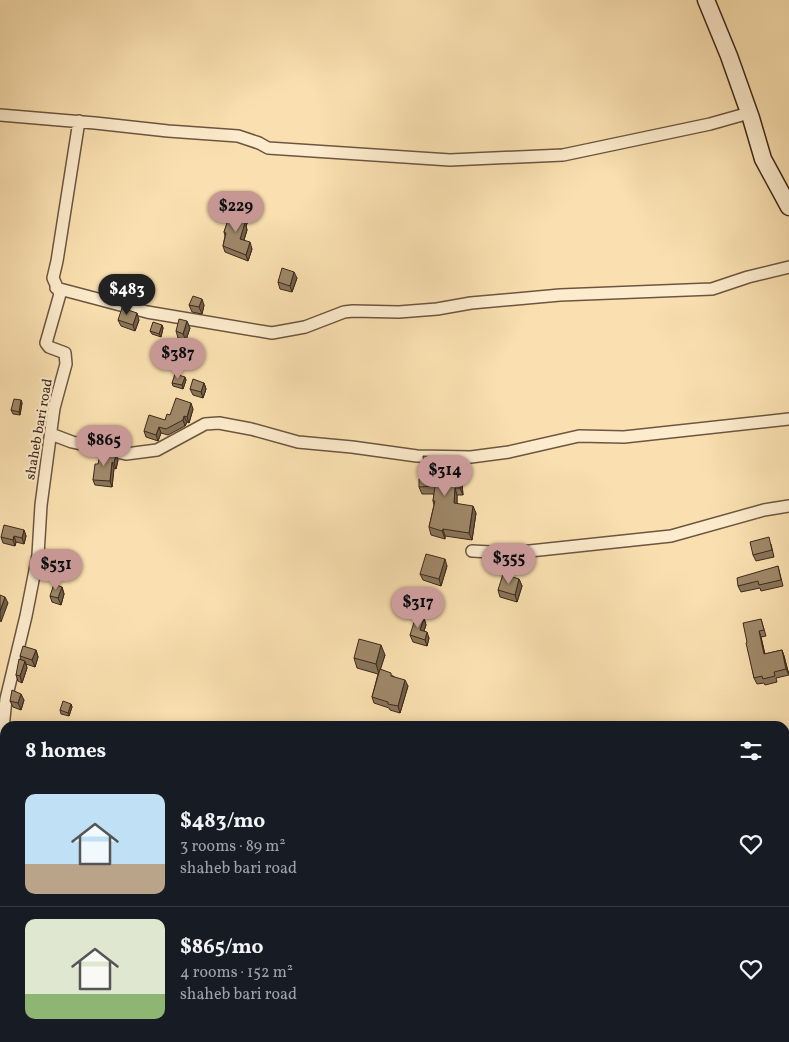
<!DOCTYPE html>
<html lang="en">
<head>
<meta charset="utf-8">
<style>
  :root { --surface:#171b24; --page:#242831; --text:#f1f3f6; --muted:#9ea1a6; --line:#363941; --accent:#c59692 }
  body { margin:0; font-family:Vollkorn,serif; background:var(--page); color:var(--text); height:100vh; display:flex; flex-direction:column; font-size:19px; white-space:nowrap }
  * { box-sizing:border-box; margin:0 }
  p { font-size:16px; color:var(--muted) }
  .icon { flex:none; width:28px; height:28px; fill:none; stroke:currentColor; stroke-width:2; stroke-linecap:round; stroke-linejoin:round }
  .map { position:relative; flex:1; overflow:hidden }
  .drawer { position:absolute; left:0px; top:721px; width:790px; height:321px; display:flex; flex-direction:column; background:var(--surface); border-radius:15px 15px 0 0; box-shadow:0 2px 12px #0003 }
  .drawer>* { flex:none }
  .price { position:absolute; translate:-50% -42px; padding:0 11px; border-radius:18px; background:var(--accent); color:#111; font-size:16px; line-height:32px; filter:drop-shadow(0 1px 2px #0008) }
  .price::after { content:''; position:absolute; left:50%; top:30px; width:15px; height:11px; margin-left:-8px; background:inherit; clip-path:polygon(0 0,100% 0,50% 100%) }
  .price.active { background:#222; color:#fff }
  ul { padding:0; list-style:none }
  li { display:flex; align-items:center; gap:15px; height:125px; padding:0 25px }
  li+li { border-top:1px solid var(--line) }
  li span { display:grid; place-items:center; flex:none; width:140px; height:100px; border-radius:10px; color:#555 }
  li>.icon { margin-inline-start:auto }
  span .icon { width:60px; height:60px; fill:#fffc; stroke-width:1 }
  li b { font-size:21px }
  h2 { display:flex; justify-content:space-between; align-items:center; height:60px; padding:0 25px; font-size:21px }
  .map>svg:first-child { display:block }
</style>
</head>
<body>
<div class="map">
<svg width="789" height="1042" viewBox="0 0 789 1042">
  <rect width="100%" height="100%" fill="#fae0b0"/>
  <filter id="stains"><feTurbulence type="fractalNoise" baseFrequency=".004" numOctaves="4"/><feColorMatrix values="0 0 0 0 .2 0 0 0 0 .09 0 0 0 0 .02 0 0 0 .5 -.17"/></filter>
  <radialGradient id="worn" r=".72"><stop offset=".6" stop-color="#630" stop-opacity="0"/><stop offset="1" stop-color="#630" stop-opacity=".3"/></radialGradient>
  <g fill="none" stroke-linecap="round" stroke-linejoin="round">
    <defs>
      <path id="street" d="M0,115L95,123L168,131L238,136L259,143L268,148L450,160L563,155L710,124L749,113
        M56,288L147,312L272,333L305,327L344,312L353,311L399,312L437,309L471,303L560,295L712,289L748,277L789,267
        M51,434L72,442L126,454L157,450L205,424L219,423L251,429L298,442L352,447L417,456L471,457L509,452L579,436L624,437L789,419
        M472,551L511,553L671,536L764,510L789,506
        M0,758L6,699L26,616L38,555L41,505L54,408L66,364L65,353L49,347L46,343L60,294L53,278L57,261L79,121
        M0,771L5,784
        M785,940H789"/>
      <path id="secondary" d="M706,0L729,56L751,118L763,159L789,207"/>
    </defs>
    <use href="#street" stroke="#6c5641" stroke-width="14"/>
    <use href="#secondary" stroke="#3d281c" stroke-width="19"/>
    <use href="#street" stroke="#fcebcc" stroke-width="11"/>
    <use href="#secondary" stroke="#fcebcc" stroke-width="16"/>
  </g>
  <path fill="#89755a" stroke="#3d281c" d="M245,214L248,221L246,226L247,230L244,240L252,249L248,261L225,252L223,246L225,236L224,232L228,221L226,216Z
    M297,278L292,292L280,289L278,282Z
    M189,305H204L202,314L192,312Z
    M118,320H139L135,331L121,326Z
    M162,325L163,328L161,337L152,334L150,331Z
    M190,328L186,340L178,338L176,331Z
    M174,352L175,355L173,362L164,359L163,356Z
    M185,377L186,380L183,389L173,386L172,383Z
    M204,383L206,389L203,398L193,395L190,389Z
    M21,400L22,403L20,415L13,414L11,410Z
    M193,409L189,423L187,422L185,426L168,435L161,433L158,441L146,437L144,431L165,420L170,415Z
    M441,457L444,466L457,473L458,477L462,484L463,495H457V504L476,513L472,540L445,536V539L431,535L429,527L434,505L433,501L434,494H422L419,487Z
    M118,460L116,469L114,468L112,487L95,485L93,480L98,464Z
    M24,530L26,536L24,544L16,542L15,546L3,543L1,537Z
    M771,544L774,557L756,561L753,555Z
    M447,566L441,586L423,580L420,574Z
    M778,566L783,586L761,591L760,588L741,592L738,586Z
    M519,579L522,586L517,602L500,597L498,590Z
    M62,587L64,594L61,605L52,602L50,596Z
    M424,618L426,625L424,631L429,638L427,646L413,642L410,635Z
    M761,619L766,636L761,637L765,654L782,650L784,656L789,675L776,678L777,682L765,685L764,683L757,684L754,678L747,642Z
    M36,650L38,657L35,667L26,664L27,668L22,683L18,681L16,675L21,660L20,656Z
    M385,655L380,669L393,676L408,686L400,713L390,710L389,708L374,703L372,697L378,674L357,668L354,658Z
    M24,700L21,710L13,707L10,701Z
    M71,704L72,707L69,716L61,714L60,710Z
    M0,827L5,828V853L0,851Z
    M0,978H2L4,985L1,993L5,1038H20L18,1041H3L0,1040Z"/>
  <path fill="#6f5f4a" stroke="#3d281c" d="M245,214L248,221L246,226L247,230L242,246L240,239L243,222Z
    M250,242L252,249L248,261L246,255Z
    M294,272L297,278L292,292L290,286Z
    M202,299L204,305L202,314L199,307Z
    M137,313L139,320L135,331L133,325Z
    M187,321L190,328L186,340L183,334Z
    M162,325L163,328L161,337L159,334Z
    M174,352L175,355L173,362L172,359Z
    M185,377L186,380L183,389L182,385Z
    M204,383L206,389L203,398L201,392Z
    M21,400L22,403L20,415L19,412Z
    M191,403L193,409L189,423L187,417Z
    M184,416L187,422L185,426L183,420Z
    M159,427L161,433L158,441L156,435Z
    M116,454L118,460L116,469L114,463Z
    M112,462L114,468L112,487L110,481Z
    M455,466L457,473L458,484L456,477Z
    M460,477L462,484L463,495L460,488Z
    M455,488L457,495V510L454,503Z
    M473,506L476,513L472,540L469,533Z
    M443,529L445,536V539L442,531Z
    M24,530L26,536L24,544L22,538Z
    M14,536L16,542L15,546L13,540Z
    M445,559L447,566L441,586L439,579Z
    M519,579L522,586L517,602L515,595Z
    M62,587L64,594L61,605L58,598Z
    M5,597L8,603L1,622L0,620V611Z
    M424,618L426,625L422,636L420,630Z
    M759,631L761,637L766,660L764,654Z
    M427,632L429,638L427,646L425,640Z
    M381,645L385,655L379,674L376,664Z
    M36,650L38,657L35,667L32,660Z
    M782,650L784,656L789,675L786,669Z
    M25,661L27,668L22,683L20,676Z
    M405,680L408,686L400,713L398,706Z
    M21,694L24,700L21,710L18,703Z
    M71,704L72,707L69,716L68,713Z
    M2,786L4,792L0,805V792Z
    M2,978L4,985L0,997V983Z
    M15,1038H20L19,1042H16Z"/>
  <path fill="#9f8869" stroke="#3d281c" d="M228,209L245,214L243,222L245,223L240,239L250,242L246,255L223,246L226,233L224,232L229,217L226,216Z
    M282,268L294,272L290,286L278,282Z
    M193,296L202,299L199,307L189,305Z
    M122,308L137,313L133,325L118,320Z
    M179,319L187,321L183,334L176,331Z
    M153,322L162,325L159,334L150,331Z
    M166,349L174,352L172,359L163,356Z
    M175,374L185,377L182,385L172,383Z
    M193,379L204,383L201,392L190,389Z
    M176,398L191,403L187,417L184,416L183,420L166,429L159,427L156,435L144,431L149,415L165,420L167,414L170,415Z
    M14,399L21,400L19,412L11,410Z
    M101,451L116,454L114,463L112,462L110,481L93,480L95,464H98Z
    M423,456L441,457L443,466H455L456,477H460V488H455L454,503L473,506L469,533L443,529L442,531L429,527L435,501H433L435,486L419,487V479H425Z
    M4,525L24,530L22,538L14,536L13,540L1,537Z
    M769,537L772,550L753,555L750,542Z
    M426,554L445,559L439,579L420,574Z
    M778,566L781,580L759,585L758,581L738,586L737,578Z
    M503,574L519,579L515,595L498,590Z
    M54,584L62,587L58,598L50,596Z
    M0,595L5,597L0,611Z
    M416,616L424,618L420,630L427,632L425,640L410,635Z
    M761,619L764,630L759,631L764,654L782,650L786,669L774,672L775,676L763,679L762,676L754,678L746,643L747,642L743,623Z
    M359,639L381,645L376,664L354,658Z
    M23,646L36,650L32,660L20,656Z
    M19,659L25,661L20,676L16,675Z
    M380,669L391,673V676L405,680L398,706L388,704V702L372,697Z
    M12,690L21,694L18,703L10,701Z
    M63,701L71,704L68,713L60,710Z
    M0,826L5,828V847L0,846Z
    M0,992L5,994V1038H15V1039L18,1040L17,1042H3L5,1036L0,1034V1009L1,1004H0Z"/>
  <g text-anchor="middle" stroke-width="4.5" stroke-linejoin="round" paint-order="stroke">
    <g font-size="14" fill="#3d281c" stroke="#fcebcc">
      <text transform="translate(38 429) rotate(-80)" y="5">shaheb bari road</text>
    </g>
  </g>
  <rect width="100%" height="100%" filter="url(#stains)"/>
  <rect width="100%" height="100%" fill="url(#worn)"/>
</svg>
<b class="price" style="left:236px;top:233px">$229</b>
<b class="price active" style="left:127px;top:316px">$483</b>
<b class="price" style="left:178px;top:380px">$387</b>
<b class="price" style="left:104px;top:467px">$865</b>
<b class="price" style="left:445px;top:497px">$314</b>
<b class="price" style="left:509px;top:585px">$355</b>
<b class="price" style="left:56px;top:591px">$531</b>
<b class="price" style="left:418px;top:629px">$317</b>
<section class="drawer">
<h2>8 homes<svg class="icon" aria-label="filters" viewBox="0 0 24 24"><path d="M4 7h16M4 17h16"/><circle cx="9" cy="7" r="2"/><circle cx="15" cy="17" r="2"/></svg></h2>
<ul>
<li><span style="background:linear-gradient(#bfe0f5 70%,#b9a48a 0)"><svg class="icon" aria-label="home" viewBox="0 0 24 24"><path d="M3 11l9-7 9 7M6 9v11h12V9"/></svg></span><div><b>$483/mo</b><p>3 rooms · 89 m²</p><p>shaheb bari road</p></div><svg class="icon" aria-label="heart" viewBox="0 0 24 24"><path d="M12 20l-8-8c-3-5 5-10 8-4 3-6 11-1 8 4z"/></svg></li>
<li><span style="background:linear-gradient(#dfe7d0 75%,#8fb573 0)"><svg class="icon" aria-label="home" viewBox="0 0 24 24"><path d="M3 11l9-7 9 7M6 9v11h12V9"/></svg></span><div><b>$865/mo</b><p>4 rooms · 152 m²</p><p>shaheb bari road</p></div><svg class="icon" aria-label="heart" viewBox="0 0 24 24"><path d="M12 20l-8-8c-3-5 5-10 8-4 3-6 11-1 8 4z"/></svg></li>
</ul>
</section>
</div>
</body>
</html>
